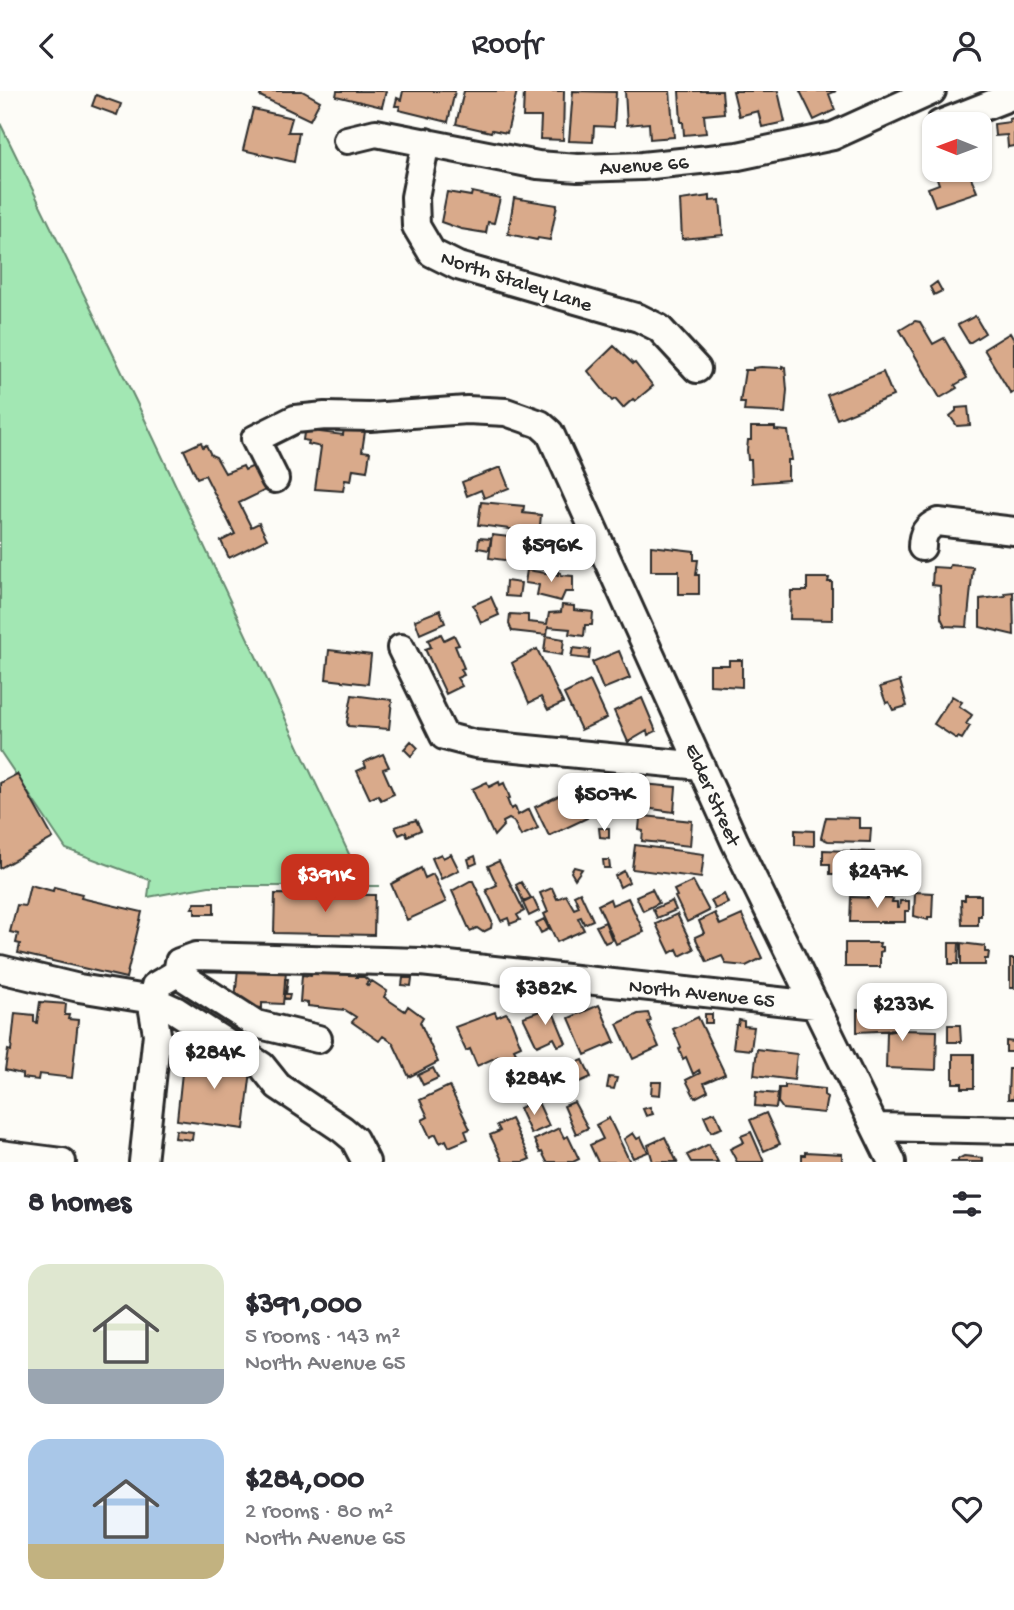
<!DOCTYPE html>
<html lang="en">
<head>
<meta charset="utf-8">
<style>
  :root { --surface:#fff; --page:#f7f7f7; --text:#2b2b33; --muted:#7c7c81; --accent:#c8321e }
  body { margin:0; font-family:"Gochi Hand",sans-serif; background:var(--page); color:var(--text); height:100vh; display:flex; flex-direction:column; font-size:26px; white-space:nowrap }
  * { box-sizing:border-box; margin:0 }
  p { font-size:23px; color:var(--muted) }
  .icon { flex:none; width:38px; height:38px; fill:none; stroke:currentColor; stroke-width:2; stroke-linecap:round; stroke-linejoin:round }
  .map { position:relative; height:1071px; overflow:hidden }
  .side { display:flex; flex-direction:column; background:var(--surface); flex:1 }
  .side>* { flex:none }
  .needle { width:46px; rotate:271deg }
  .fabs { position:absolute; left:922px; top:21px; display:grid; gap:14px }
  .fabs a { display:grid; place-items:center; width:70px; height:70px; border-radius:14px; background:var(--surface); box-shadow:0 2px 5px #0004; font-size:35px }
  .price { position:absolute; translate:-50% -60px; padding:0 16px; border-radius:14px; background:#fff; color:#222; font-size:23px; line-height:46px; filter:drop-shadow(0 2px 4px #0008) }
  .price::after { content:''; position:absolute; left:50%; top:42px; width:21px; height:16px; margin-left:-10px; background:inherit; clip-path:polygon(0 0,100% 0,50% 100%) }
  .price.active { background:var(--accent); color:#fff }
  ul { padding:0; list-style:none }
  li { display:flex; align-items:center; gap:21px; height:175px; padding:0 28px }
  li span { display:grid; place-items:center; flex:none; width:196px; height:140px; border-radius:21px; color:#555 }
  li>.icon { margin-inline-start:auto }
  span .icon { width:84px; height:84px; fill:#fffc; stroke-width:1 }
  li b { font-size:30px }
  h2 { display:flex; justify-content:space-between; align-items:center; height:84px; padding:0 28px; font-size:30px }
  header { display:flex; justify-content:space-between; align-items:center; height:91px; padding:0 28px; background:var(--surface); font-size:32px; font-weight:600 }
  .map>svg:first-child { display:block }
</style>
</head>
<body>
<header><svg class="icon" aria-label="back" viewBox="0 0 24 24"><path d="M15 5l-7 7 7 7"/></svg>Roofr<svg class="icon" aria-label="person" viewBox="0 0 24 24"><circle cx="12" cy="8" r="4"/><path d="M4 21q1-7 8-7t8 7"/></svg></header>
<div class="map">
<svg width="1014" height="1071" viewBox="0 0 1014 1071">
  <rect width="100%" height="100%" fill="#fdfcf7"/>
  <filter id="ink" filterUnits="userSpaceOnUse"><feTurbulence type="fractalNoise" baseFrequency=".0143" numOctaves="2"/><feDisplacementMap in="SourceGraphic" scale="14" xChannelSelector="R" yChannelSelector="G"/><feConvolveMatrix kernelMatrix="1 2 1 2 8 2 1 2 1" color-interpolation-filters="sRGB"/></filter>
  <g filter="url(#ink)">
    <path fill="#a2e7b3" stroke="#66896f" stroke-width="2" d="M0,32L138,314L364,795H379H209L148,806L150,789L66,758L0,660Z"/>
    <path fill="#d9aa8b" stroke="#2b2b2b" stroke-width="2" d="M263,0H302L320,10L310,29L260,5Z
      M337,0H386L382,16L336,5Z
      M403,0H455L448,31L399,19L400,15H395L397,7L401,9Z
      M464,0H517L507,42L492,39L491,41L456,33Z
      M524,0H564L563,49L540,48L541,26H523Z
      M573,0L616,1L614,36L594,35L593,51L569,50Z
      M625,0H670L674,46L650,48L649,32L627,34Z
      M679,0H722L724,22L704,24L706,42L684,44L683,31H681Z
      M733,0H778L785,31L762,36L758,20L739,25Z
      M800,0H836L829,3L835,19L814,29Z
      M96,4L121,13L117,24L92,15Z
      M253,18L292,27L288,41H299L294,71L243,59Z
      M1014,27V55L1008,56L1007,44L995,45L994,33L1010,31L1009,28Z
      M934,79H968L977,101L935,115L928,97L939,93Z
      M447,101L471,105L472,101L500,107L494,132L488,131L486,142L461,138L441,131Z
      M710,105V110L720,109L723,144L682,148L680,109Z
      M514,107L557,114L550,149L538,147L537,149L508,143Z
      M937,191L942,200L934,204L930,196Z
      M975,225L985,242L969,252L958,234Z
      M915,230L920,231L933,253L944,247L967,287L955,294L957,297L940,307L900,239Z
      M1010,242L1014,249V301L1011,303L984,258Z
      M614,255L633,273L635,272L653,295L635,310L633,308L623,317L615,308L612,310L588,280Z
      M782,275L785,276L787,299L785,322L744,320L745,312H740L745,279H753V277L761,276L782,277Z
      M883,281L893,305L837,328L827,304Z
      M968,316L970,334L957,335L950,325L956,320V317Z
      M345,331L366,334L362,360L370,361L367,380L353,378L351,390L345,389L343,400L315,398L321,356L308,353L309,350L303,349L305,334H320L319,341L343,344Z
      M751,336H775V339L788,340L792,369H788V389L752,392L751,369H748L747,359L748,349H751Z
      M201,351L203,356L206,354L211,364L216,366L225,382L243,375L245,379L258,373L270,397L239,412L251,436L259,432L267,448L229,467L221,450L235,443L205,384L197,387L184,359Z
      M498,377H501L509,397L484,407L481,399L467,405L462,391Z
      M481,411L524,415L523,422L541,424L539,445L516,442L517,439L478,434Z
      M492,444L535,449L534,456L552,458L549,478L511,473L512,470L489,467Z
      M479,447L491,448L489,459L478,457Z
      M651,455L694,460V469H698L696,484H699V503H679V480H651Z
      M950,474L973,476L967,536L945,535L941,527L940,495L932,494L933,476L949,477Z
      M527,479L558,484V481L561,482V484L573,485V501H565L561,510L537,504L539,494L525,492Z
      M807,487H829L828,491H832V529L790,528L791,500H807Z
      M506,490L521,492L519,506L505,505Z
      M1013,501L1014,544L980,536V508L1005,505L1004,502Z
      M491,506L499,524L481,532L473,514Z
      M562,514L574,515V519L593,521L592,534H585L584,545L569,543L570,538L548,536L547,544L512,540L509,533L510,523L528,524V531L547,533L549,522L561,521Z
      M440,519L445,532L420,543L415,529Z
      M441,543L444,549L454,544L459,554L455,555L464,577L461,578L464,584L457,587L462,595L446,603L425,558L431,556L428,549Z
      M546,545L564,548L562,564L544,561Z
      M573,557L590,559L589,568L571,566Z
      M537,558L563,612L548,619L541,606L529,612L512,572Z
      M329,559L371,564L368,593L326,588Z
      M619,560L630,587L603,598L592,571Z
      M729,569H742V596L710,594V574H729Z
      M590,590L607,627L581,639L564,603Z
      M900,590L907,615L893,619L889,611L886,612L880,596Z
      M352,604L392,609L389,638L348,635L347,631Z
      M952,605L962,611L959,615L972,624L966,633L970,635L962,648L958,646L957,648L934,633Z
      M642,607L656,640L648,644L647,640L628,651L614,620Z
      M411,650L418,657L411,665L404,658Z
      M383,663L389,676L383,678L394,703L381,709L378,704L370,708L357,680L366,676L364,671Z
      M17,683L53,747L0,777V692Z
      M581,684L602,687L600,700L580,698Z
      M487,691L489,696L499,691L500,694L504,692L510,707L507,708L511,718L515,716L518,724L529,718L538,737L521,745L514,731L509,728L503,731L504,734L494,745L472,698Z
      M630,692L676,696L674,721L630,715Z
      M573,698L587,727L549,745L535,716Z
      M644,725L692,730L690,755L642,750L643,740L639,739L640,727H644Z
      M826,726L859,727V737H871L870,751L828,750L821,747Z
      M416,729L421,739L407,745L406,741L399,744L395,736Z
      M599,737H609V747L600,746Z
      M795,739L814,740V755L795,754Z
      M635,754L704,763L701,787L632,778Z
      M823,759L874,761V772H865V788L836,787V783H830V773H823Z
      M441,763L443,767L451,763L459,779L441,788L432,767Z
      M475,765L477,772L470,775L468,768Z
      M603,769H609L610,777H604Z
      M499,770L524,820L517,824L520,829L510,833L508,827L501,830L486,799L497,794L488,775Z
      M574,776L582,778L575,788L571,781Z
      M421,777L425,787L433,783L446,811L407,829L391,793Z
      M624,780L629,791L620,796L615,785Z
      M470,790H473L492,831L491,837L483,841L477,837L470,840L452,800Z
      M693,790L709,820L687,831L675,806L677,805L674,799Z
      M521,791L531,807L523,810L516,794Z
      M30,794L53,800L54,796L82,803L81,807L142,821L126,887L18,862L20,853L16,852L18,843L10,841L17,814L25,815Z
      M552,797L557,808L566,804L574,818L579,816L574,804L580,801L593,829L584,833L581,826L578,827L584,839L557,851L544,823L548,821L540,802Z
      M652,798L659,812L643,820L636,805Z
      M915,801L933,802L932,826H928V829L914,825Z
      M275,803L375,804L374,844L274,842Z
      M724,803L728,812L715,818L711,809Z
      M965,804H981V825H978V834H962L961,809H965Z
      M851,806L893,808L892,811H897V817H899L900,810H909V820H905V831H850Z
      M533,807L539,820L529,825L523,812Z
      M628,807L644,841L616,853L598,814L610,808L612,814Z
      M672,810L676,819L657,827L653,818Z
      M195,812H214V823H195V817H192Z
      M715,822L720,834L742,824L762,867L746,875L726,873L722,865L707,871L695,846L704,842L699,830Z
      M677,823L694,858L680,865L677,858L670,862L656,833Z
      M544,828L549,838L541,842L536,832Z
      M605,831L612,849L605,852L596,835Z
      M845,852H880L879,856H883V860L880,861V876H845Z
      M949,852H959L958,873H949Z
      M961,852L985,855V861H989L988,868H985V874H961Z
      M1010,868H1014V897H1010Z
      M238,877L286,881L283,913L262,912V917L246,915V910L235,909Z
      M313,879L356,883V886H364L369,890L366,893L368,895L372,890L387,900L384,906L405,920L408,915L423,926L420,931L438,971L409,986L393,952L383,945L379,950L352,931L356,926L345,919L308,915V912L300,911L302,884L311,885Z
      M403,887H412L411,895L402,894Z
      M285,888H288L286,903H290L289,908L284,907Z
      M40,911L66,913L65,924H69L68,928L78,929L72,987L39,983L38,989L22,987V983L5,979L8,959L11,960L15,922L34,924V931L37,932Z
      M599,914L615,951L585,964L569,927Z
      M551,916L566,952L558,955L554,947L537,955L523,926Z
      M857,919L880,920L879,932L905,933L904,939L937,940L936,979L886,977L887,941L899,939L857,941Z
      M495,921L497,926L506,922L509,925L521,955L514,958L520,969L503,977L499,965L477,975L470,958L466,960L455,936Z
      M648,922L651,930L648,931L659,956L633,968L617,933L638,923Z
      M705,923H712V932H705Z
      M698,926L725,983L704,992L708,1000L695,1007L686,989L700,982L699,979L693,983L686,966L683,968L679,958L681,956L673,938Z
      M739,929L744,930V935L754,936L751,959L733,957L736,934H738Z
      M948,934H960L961,951H948Z
      M1006,950L1014,951V961H1006Z
      M757,958L797,963L794,989L754,984Z
      M184,963L252,971L244,1038L177,1029Z
      M953,963H974V997H962V992H953Z
      M583,969L591,986L575,993L568,975Z
      M433,977L438,987L423,994L418,984Z
      M1009,978H1014V1008H1008Z
      M609,986L617,987L614,998L607,997Z
      M652,991H661L660,1004L651,1003Z
      M785,994L824,998V1004L827,1006L824,1022L783,1018L778,1011L779,997H785Z
      M449,995L470,1038L465,1040L468,1048L449,1056L446,1049L440,1052L436,1043L430,1046L422,1029L428,1026L420,1009Z
      M756,1001L778,1003L776,1017L755,1015Z
      M537,1009L549,1035L531,1043L519,1017Z
      M574,1011L588,1037L576,1043L564,1015Z
      M650,1016L653,1023L646,1025L643,1018Z
      M715,1021L722,1037L711,1041L704,1025Z
      M766,1022L780,1053L764,1060L750,1029Z
      M609,1027L630,1071H598L590,1054L603,1048L596,1034Z
      M511,1028L530,1068L523,1071H503L490,1044L500,1040L497,1034Z
      M559,1037L564,1047L568,1045L579,1068L573,1071H547L542,1061L540,1062L534,1049Z
      M176,1039L193,1041L192,1049L175,1047Z
      M751,1041L764,1071H737L730,1058L744,1051L741,1045Z
      M633,1042L637,1048L641,1046L648,1061L633,1067L624,1048Z
      M665,1046L677,1071H653L648,1054Z
      M709,1053L718,1071H691L687,1064Z
      M805,1061L842,1063V1071H802V1064H805Z
      M964,1065L983,1067V1071H950H958V1068Z"/>
    <g fill="none" stroke-linecap="round" stroke-linejoin="round">
      <defs>
        <path id="minor" d="M940,33L1014,4
          M347,49L376,42L538,74L578,77L642,75L738,65L833,45L932,0
          M426,51L415,106L416,135L432,162L458,175L639,227L659,237L697,278
          M275,388L255,348L295,328L325,325L370,326L467,319L506,321L540,333L550,342L735,751L892,1071
          M922,456C922,443 926,436 938,431L1014,440
          M401,557L444,645L475,653L701,675
          M0,878L79,897L153,909L175,919L262,975L278,995L342,1038L354,1048L366,1071
          M177,882L179,871L196,865L421,871L815,914
          M875,1036L1014,1039
          M0,1063L62,1071
          M143,1071L157,943L152,914L155,895L177,882L256,933L318,948"/>
      </defs>
      <use href="#minor" stroke="#2b2b2b" stroke-width="32"/>
      <use href="#minor" stroke="#fdfcf7" stroke-width="26"/>
    </g>
  </g>
  <g text-anchor="middle" stroke-width="5" stroke-linejoin="round" paint-order="stroke">
    <g font-size="21" fill="#2b2b2b" stroke="#fdfcf7">
      <text transform="translate(644 73) rotate(-4)" y="7">Avenue 66</text>
      <text transform="translate(517 189) rotate(18)" y="7">North Staley Lane</text>
      <text transform="translate(714 703) rotate(66)" y="7">Elder Street</text>
      <text transform="translate(702 901) rotate(6)" y="7">North Avenue 65</text>
    </g>
  </g>
</svg>
<div class="fabs">
<a><svg class="needle" viewBox="-14 -14 28 28"><path d="M0-13l5 13h-10z" fill="#e53935"/><path d="M0 13l5-13h-10z" fill="#7c7c81"/></svg></a>
</div>
<b class="price" style="left:551px;top:493px">$596K</b>
<b class="price" style="left:604px;top:742px">$507K</b>
<b class="price" style="left:877px;top:819px">$247K</b>
<b class="price active" style="left:325px;top:823px">$391K</b>
<b class="price" style="left:545px;top:936px">$382K</b>
<b class="price" style="left:902px;top:952px">$233K</b>
<b class="price" style="left:214px;top:1000px">$284K</b>
<b class="price" style="left:534px;top:1026px">$284K</b>
</div>
<section class="side">
<h2>8 homes<svg class="icon" aria-label="filters" viewBox="0 0 24 24"><path d="M4 7h16M4 17h16"/><circle cx="9" cy="7" r="2"/><circle cx="15" cy="17" r="2"/></svg></h2>
<ul>
<li><span style="background:linear-gradient(#dfe7d0 75%,#9aa5b1 0)"><svg class="icon" aria-label="home" viewBox="0 0 24 24"><path d="M3 11l9-7 9 7M6 9v11h12V9"/></svg></span><div><b>$391,000</b><p>5 rooms · 143 m²</p><p>North Avenue 65</p></div><svg class="icon" aria-label="heart" viewBox="0 0 24 24"><path d="M12 20l-8-8c-3-5 5-10 8-4 3-6 11-1 8 4z"/></svg></li>
<li><span style="background:linear-gradient(#a9c7e8 75%,#c2b280 0)"><svg class="icon" aria-label="home" viewBox="0 0 24 24"><path d="M3 11l9-7 9 7M6 9v11h12V9"/></svg></span><div><b>$284,000</b><p>2 rooms · 80 m²</p><p>North Avenue 65</p></div><svg class="icon" aria-label="heart" viewBox="0 0 24 24"><path d="M12 20l-8-8c-3-5 5-10 8-4 3-6 11-1 8 4z"/></svg></li>
</ul>
</section>
</body>
</html>
